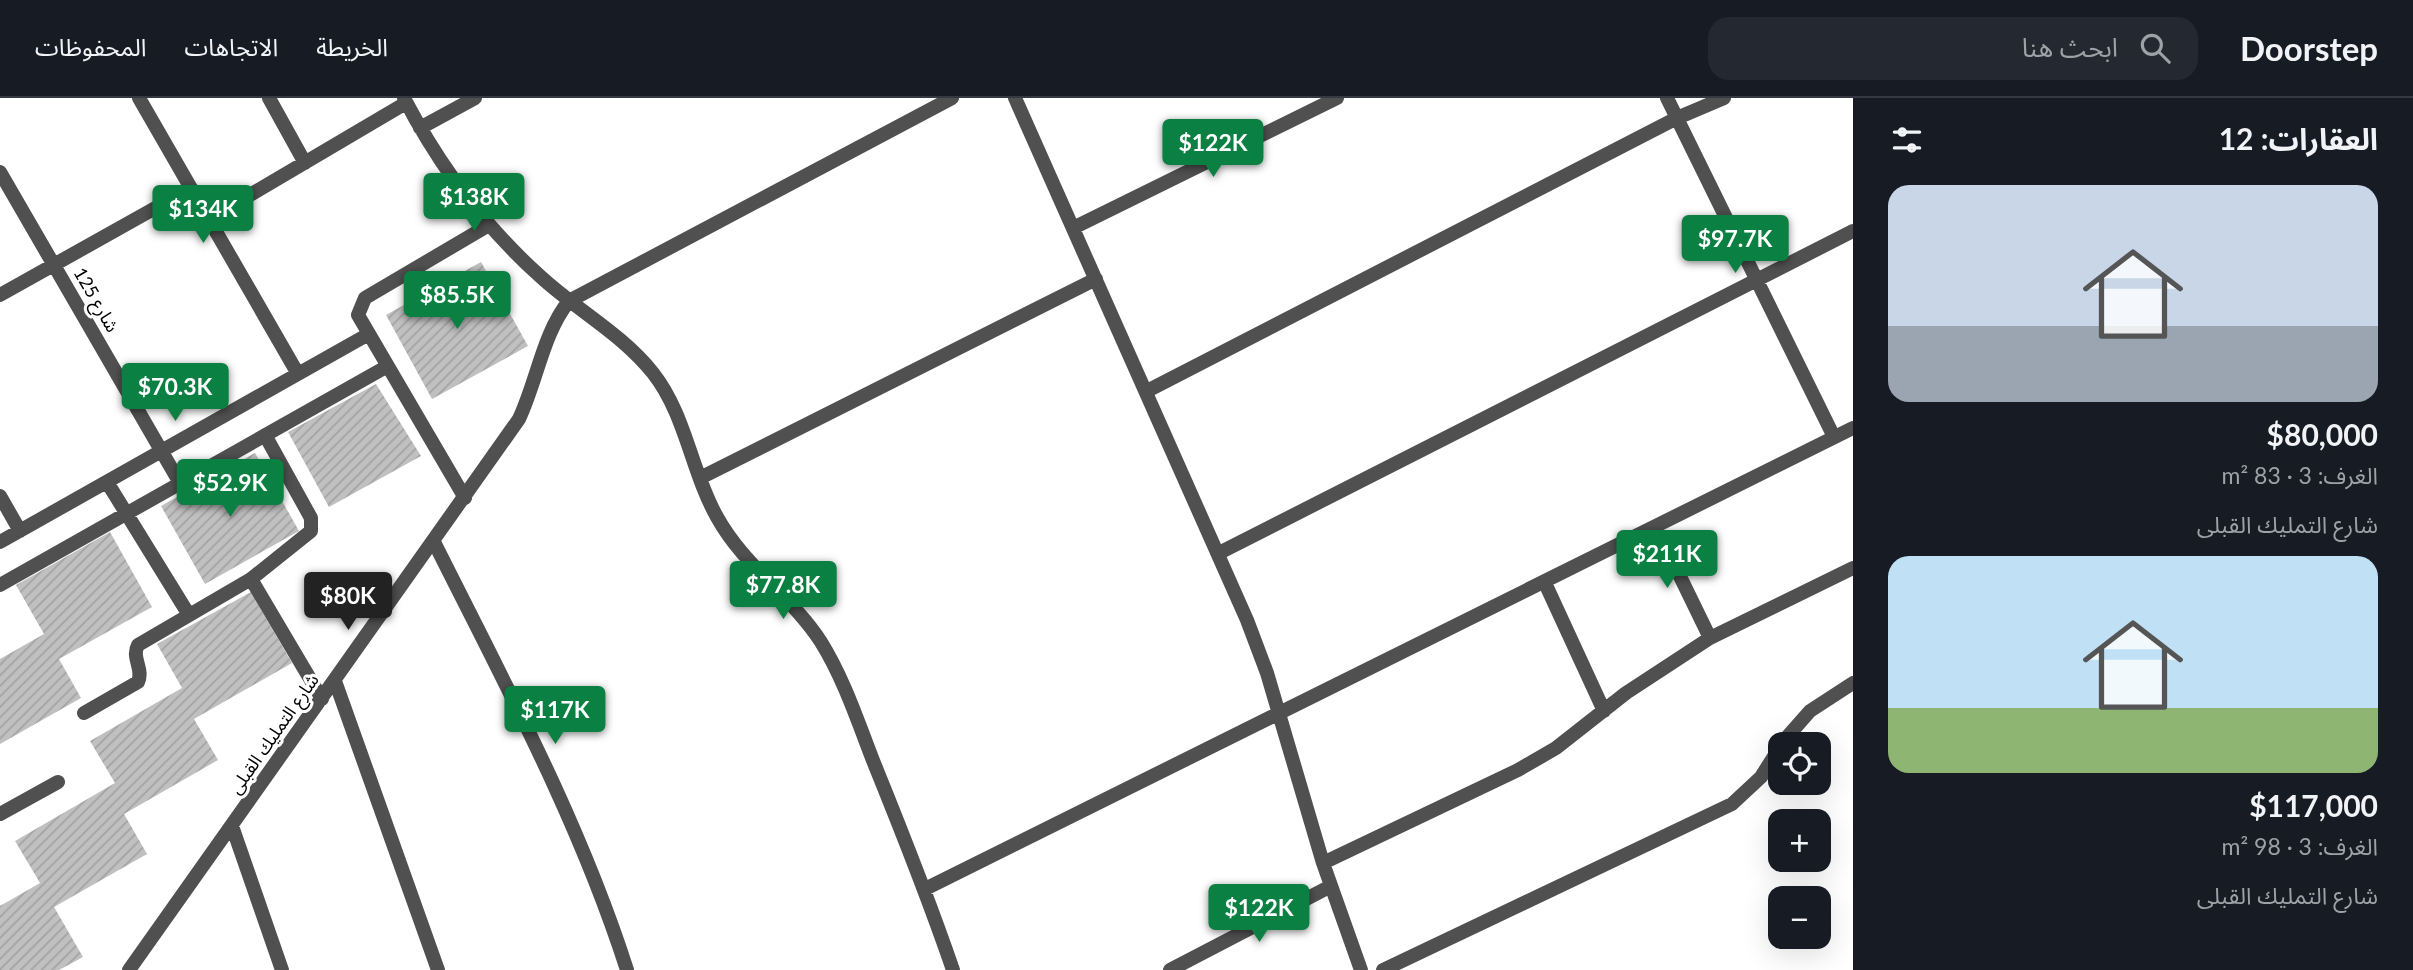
<!DOCTYPE html>
<html lang="ar">
<head>
<meta charset="utf-8">
<style>
  :root { --surface:#171b24; --page:#242831; --text:#f1f3f6; --muted:#9ea1a6; --line:#363941; --accent:#0b8043 }
  body { margin:0; font-family:Lato,"Noto Sans Arabic",sans-serif; background:var(--page); color:var(--text); direction:rtl; height:100vh; display:flex; flex-direction:column; font-size:26px; white-space:nowrap }
  * { box-sizing:border-box; margin:0 }
  p { font-size:23px; color:var(--muted) }
  .icon { flex:none; width:38px; height:38px; fill:none; stroke:currentColor; stroke-width:2; stroke-linecap:round; stroke-linejoin:round }
  .map { position:relative; flex:1; overflow:hidden; direction:ltr }
  .panel { display:flex; flex-direction:column; background:var(--surface); width:560px }
  .panel>* { flex:none }
  .fabs { position:absolute; left:1768px; top:634px; display:grid; gap:14px }
  .fabs a { display:grid; place-items:center; width:63px; height:63px; border-radius:14px; background:var(--surface); box-shadow:0 7px 28px #0002; font-size:35px }
  .price { position:absolute; translate:-50% -60px; padding:0 16px; border-radius:7px; background:var(--accent); color:#fff; font-size:23px; line-height:46px; filter:drop-shadow(0 2px 4px #0008) }
  .price::after { content:''; position:absolute; left:50%; top:42px; width:21px; height:16px; margin-left:-10px; background:inherit; clip-path:polygon(0 0,100% 0,50% 100%) }
  .price.active { background:#222; color:#fff }
  ul { padding:0; list-style:none }
  li { display:grid; align-content:center; gap:14px; height:371px; padding:0 35px }
  li span { display:grid; place-items:center; height:217px; border-radius:21px; color:#555 }
  li>.icon { margin-inline-start:auto }
  span .icon { width:126px; height:126px; fill:#fffc; stroke-width:1 }
  li b { font-size:30px }
  h2 { display:flex; justify-content:space-between; align-items:center; height:84px; padding:0 35px; font-size:30px }
  header { display:flex; align-items:center; gap:42px; box-sizing:border-box; height:98px; padding:0 35px; background:var(--surface); border-bottom:2px solid var(--line) }
  header strong { font-size:33px }
  nav { display:flex; gap:38px; margin-inline-start:auto; font-size:24px }
  .search { width:490px; height:63px; background:var(--page); display:flex; align-items:center; gap:18px; box-sizing:border-box; padding:0 24px; border-radius:21px; color:var(--muted); font-size:26px }
  main { display:flex; flex:1; min-height:0 }
  .map>svg:first-child { display:block }
</style>
</head>
<body>
<header>
<strong>Doorstep</strong>
<div class="search"><svg class="icon" aria-label="search" viewBox="0 0 24 24"><circle cx="10" cy="10" r="6"/><path d="M15 15l6 6"/></svg>ابحث هنا</div>
<nav><a>الخريطة</a><a>الاتجاهات</a><a>المحفوظات</a></nav>
</header>
<main>
<section class="panel">
<h2>العقارات: 12<svg class="icon" aria-label="filters" viewBox="0 0 24 24"><path d="M4 7h16M4 17h16"/><circle cx="9" cy="7" r="2"/><circle cx="15" cy="17" r="2"/></svg></h2>
<ul>
<li><span style="background:linear-gradient(#c9d6e8 65%,#9aa5b1 0)"><svg class="icon" aria-label="home" viewBox="0 0 24 24"><path d="M3 11l9-7 9 7M6 9v11h12V9"/></svg></span><div><b>$80,000</b><p>الغرف: 3 · 83 m²</p><p>شارع التمليك القبلى</p></div></li>
<li><span style="background:linear-gradient(#bfe0f5 70%,#8fb573 0)"><svg class="icon" aria-label="home" viewBox="0 0 24 24"><path d="M3 11l9-7 9 7M6 9v11h12V9"/></svg></span><div><b>$117,000</b><p>الغرف: 3 · 98 m²</p><p>شارع التمليك القبلى</p></div></li>
</ul>
</section>
<div class="map">
<svg width="1853" height="872" viewBox="0 0 1853 872">
  <defs>
    <pattern id="building-hatch" width="6" height="6" patternUnits="userSpaceOnUse" patternTransform="scale(1.75)"><rect width="6" height="6" fill="#c0c0c0"/><path d="M-1 1l2-2M0 6l6-6M5 7l2-2" fill="none" stroke="#a3a3a3"/></pattern>
  </defs>
  <rect width="100%" height="100%" fill="#fff"/>
  <path fill="url(#building-hatch)" d="M481,164L528,248L432,301L386,217Z
    M376,286L421,358L329,409L288,334Z
    M255,355L299,433L205,486L161,408Z
    M110,434L152,509L59,561L81,600L0,646V561L44,536L16,487Z
    M251,494L292,565L194,621L218,662L124,716L147,756L54,809L83,859L59,872H0V808L40,785L15,743L115,685L90,643L182,590L157,546Z"/>
  <g fill="none" stroke-linecap="round" stroke-linejoin="round">
    <path stroke="#505050" stroke-width="14" d="M139,0L298,276
      M269,0L305,65
      M404,0C439,67 485,129 541,179C578,213 622,236 653,275C686,317 691,373 717,419C744,468 791,498 821,544C844,581 858,624 874,665C902,734 929,802 953,872
      M1015,0L1247,522L1267,575L1323,765L1361,872
      M1667,0L1834,339
      M420,30L475,0
      M0,74L180,385
      M209,121L406,5
      M1073,130L1337,0
      M0,197L191,90
      M1147,293L1677,20L1724,0
      M700,380L1096,181
      M107,384L189,517
      M0,398L20,433
      M465,400L358,217L365,200L489,127
      M1656,429L1710,540
      M0,444L367,237
      M434,444C504,584 579,722 627,872
      M1219,455L1853,133
      M251,481L322,601
      M1545,485L1604,613
      M0,487L386,269
      M335,583L438,872
      M84,615L138,584C144,571 131,560 138,547L251,481L311,433V420L265,337
      M1781,646L1810,613L1853,585
      M0,716L58,684
      M232,728L282,872
      M1323,765L1518,672L1556,650L1626,595L1710,540L1853,470
      M925,791L1853,330
      M129,872L519,321C537,283 543,235 569,203L952,0
      M1170,872L1331,788
      M1383,872L1732,706L1761,679L1780,649"/>
  </g>
  <g text-anchor="middle" stroke-width="6" stroke-linejoin="round" paint-order="stroke">
    <g font-size="18" fill="#000" stroke="#fff">
      <text transform="translate(96 202) rotate(60)" y="6">شارع 125</text>
      <text transform="translate(274 636) rotate(-55)" y="6">شارع التمليك القبلى</text>
    </g>
  </g>
</svg>
<div class="fabs">
<a><svg class="icon" aria-label="locate" viewBox="0 0 24 24"><circle cx="12" cy="12" r="6"/><path d="M12 2v4M12 18v4M2 12h4M18 12h4"/></svg></a>
<a>+</a>
<a>−</a>
</div>
<b class="price" style="left:1213px;top:81px">$122K</b>
<b class="price" style="left:474px;top:135px">$138K</b>
<b class="price" style="left:203px;top:147px">$134K</b>
<b class="price" style="left:1735px;top:177px">$97.7K</b>
<b class="price" style="left:457px;top:233px">$85.5K</b>
<b class="price" style="left:175px;top:325px">$70.3K</b>
<b class="price" style="left:230px;top:421px">$52.9K</b>
<b class="price" style="left:1667px;top:492px">$211K</b>
<b class="price" style="left:783px;top:523px">$77.8K</b>
<b class="price active" style="left:348px;top:534px">$80K</b>
<b class="price" style="left:555px;top:648px">$117K</b>
<b class="price" style="left:1259px;top:846px">$122K</b>
</div>
</main>
</body>
</html>
